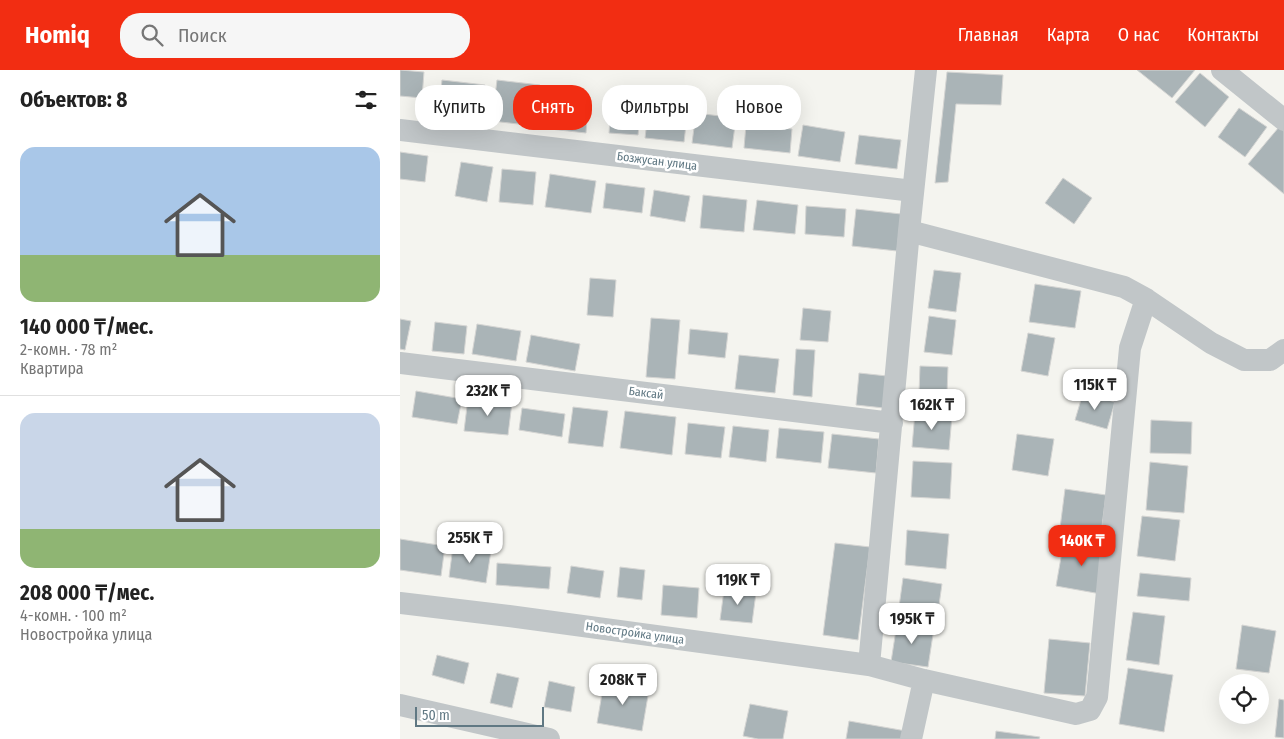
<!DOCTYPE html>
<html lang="ru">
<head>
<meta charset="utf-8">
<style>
  :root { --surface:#fff; --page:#f6f6f6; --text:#222; --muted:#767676; --line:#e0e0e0; --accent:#f22d12 }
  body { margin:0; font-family:"Fira Sans Condensed",sans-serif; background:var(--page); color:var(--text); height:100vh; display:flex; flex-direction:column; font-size:19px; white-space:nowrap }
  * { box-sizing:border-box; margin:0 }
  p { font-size:16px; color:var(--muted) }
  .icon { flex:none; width:28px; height:28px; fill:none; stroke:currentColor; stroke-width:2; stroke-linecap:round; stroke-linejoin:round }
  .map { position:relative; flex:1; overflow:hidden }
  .details { display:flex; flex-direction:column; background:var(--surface); width:400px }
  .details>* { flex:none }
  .top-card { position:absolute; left:15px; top:15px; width:475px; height:45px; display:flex; gap:10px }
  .tools { position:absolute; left:819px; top:604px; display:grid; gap:10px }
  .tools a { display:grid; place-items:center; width:50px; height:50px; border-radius:50%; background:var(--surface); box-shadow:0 5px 20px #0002; font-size:25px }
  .scale { position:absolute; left:15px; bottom:12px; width:129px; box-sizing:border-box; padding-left:5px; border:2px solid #607883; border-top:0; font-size:14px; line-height:18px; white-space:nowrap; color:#607883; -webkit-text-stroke:4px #fff; paint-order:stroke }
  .price { position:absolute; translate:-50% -42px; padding:0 11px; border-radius:10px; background:#fff; color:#222; font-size:16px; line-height:32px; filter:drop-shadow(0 1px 2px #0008) }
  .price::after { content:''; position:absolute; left:50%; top:30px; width:15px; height:11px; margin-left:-8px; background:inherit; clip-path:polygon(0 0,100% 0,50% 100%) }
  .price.current { background:var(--accent); color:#fff }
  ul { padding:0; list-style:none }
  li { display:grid; align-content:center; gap:10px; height:265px; padding:0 20px }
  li+li { border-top:1px solid var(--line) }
  li span { display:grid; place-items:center; height:155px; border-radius:15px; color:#555 }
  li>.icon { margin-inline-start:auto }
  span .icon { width:90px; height:90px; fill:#fffc; stroke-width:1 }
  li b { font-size:21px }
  h2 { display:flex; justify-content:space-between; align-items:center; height:60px; padding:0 20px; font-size:21px }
  .tag { padding:0 18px; border-radius:20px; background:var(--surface); box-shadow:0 5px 20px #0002; font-size:18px; line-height:45px }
  .tag.current { background:var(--accent); color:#fff }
  header { display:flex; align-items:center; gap:30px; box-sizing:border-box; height:70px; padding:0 25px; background:var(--accent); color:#fff }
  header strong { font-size:24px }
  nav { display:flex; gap:28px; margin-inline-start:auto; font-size:18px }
  .search { width:350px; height:45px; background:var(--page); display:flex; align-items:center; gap:12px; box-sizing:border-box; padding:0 18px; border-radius:20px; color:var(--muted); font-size:19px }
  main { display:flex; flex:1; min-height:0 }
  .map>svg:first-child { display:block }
</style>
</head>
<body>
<header>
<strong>Homiq</strong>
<div class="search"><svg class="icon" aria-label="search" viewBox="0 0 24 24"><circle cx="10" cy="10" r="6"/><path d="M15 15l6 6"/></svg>Поиск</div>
<nav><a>Главная</a><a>Карта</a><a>О нас</a><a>Контакты</a></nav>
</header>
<main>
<section class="details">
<h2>Объектов: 8<svg class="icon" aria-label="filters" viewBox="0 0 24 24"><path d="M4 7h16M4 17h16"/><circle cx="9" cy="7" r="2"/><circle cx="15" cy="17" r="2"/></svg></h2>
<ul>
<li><span style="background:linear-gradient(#a9c7e8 70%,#8fb573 0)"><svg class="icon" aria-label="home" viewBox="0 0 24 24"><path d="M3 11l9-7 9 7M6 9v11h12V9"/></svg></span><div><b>140 000 ₸/мес.</b><p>2-комн. · 78 m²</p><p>Квартира</p></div></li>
<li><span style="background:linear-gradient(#c9d6e8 75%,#8fb573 0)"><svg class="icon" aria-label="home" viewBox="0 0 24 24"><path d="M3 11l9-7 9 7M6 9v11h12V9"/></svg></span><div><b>208 000 ₸/мес.</b><p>4-комн. · 100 m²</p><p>Новостройка улица</p></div></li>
</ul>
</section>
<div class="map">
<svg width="884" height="669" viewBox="0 0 884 669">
  <rect width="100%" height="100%" fill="#f4f4ef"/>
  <path fill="#aab4b7" stroke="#d5d5d3" d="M0,0L24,2L22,28L0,26Z
    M737,0H795L772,28Z
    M547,2L603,5L601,35L556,34L548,112L535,113Z
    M800,3L829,27L805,57L775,32Z
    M42,10L85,15L80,49L38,44Z
    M97,10L140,15L135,56L92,51Z
    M144,30L188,34L186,63L141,58Z
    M249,34L288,38L284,72L245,68Z
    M211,36L241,39L238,65L209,63Z
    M839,38L867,57L845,87L818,67Z
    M296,43L336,48L332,78L292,73Z
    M346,55L392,59L390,83L344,78Z
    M403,55L445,62L440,92L398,86Z
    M879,57L884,61V124L848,94Z
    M459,65L501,70L497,99L455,94Z
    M0,82L28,86L25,112L0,109Z
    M61,92L93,97L87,132L55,126Z
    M102,99L136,102L133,135L99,132Z
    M150,104L196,111L191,143L145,137Z
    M663,108L692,128L674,154L645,133Z
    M206,113L245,118L242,143L203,138Z
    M254,120L290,126L285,152L250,146Z
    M303,125L347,130L344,162L300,158Z
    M357,130L398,135L395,164L353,160Z
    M406,136L446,139L444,167L405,164Z
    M456,139L501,144L497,181L452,176Z
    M534,200L561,203L556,242L528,238Z
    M190,208L216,210L213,247L187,245Z
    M635,214L681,221L675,258L629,252Z
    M403,238L431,241L428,272L400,270Z
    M529,246L556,250L552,285L524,282Z
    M251,248L280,250L275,309L246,307Z
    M0,249L11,251L5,280L0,279Z
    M35,252L67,256L64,284L32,281Z
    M77,254L121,261L116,291L72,284Z
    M290,259L328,263L325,288L288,284Z
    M628,263L655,268L648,306L621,301Z
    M131,265L180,274L175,301L126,292Z
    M396,279L415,280L412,327L393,325Z
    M339,285L379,289L375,323L335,319Z
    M520,296L548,297L547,324L519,323Z
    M459,303L487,306L484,338L456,335Z
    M16,321L62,329L57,354L12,347Z
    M683,323L715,332L707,359L675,350Z
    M68,328L112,333L108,365L64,361Z
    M173,337L208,341L203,377L168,373Z
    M122,338L165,344L162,367L119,360Z
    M225,341L276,347L272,385L220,378Z
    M515,342L552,346L549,380L512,377Z
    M751,350L792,352L791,384L750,383Z
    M288,353L325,357L321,388L285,384Z
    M333,356L369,360L366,392L329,387Z
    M379,358L424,362L421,393L376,388Z
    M432,364L479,369L476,403L428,398Z
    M617,364L654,369L648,406L612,400Z
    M513,391L552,393L550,429L511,427Z
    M750,392L788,396L784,443L746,440Z
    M665,419L706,425L701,464L660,458Z
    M742,446L780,450L775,491L737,486Z
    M507,460L549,464L546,499L505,495Z
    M0,469L45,476L41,506L0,500Z
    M664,470L709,478L701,524L656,516Z
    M435,473L470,477L458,570L423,565Z
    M53,476L91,481L86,513L49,507Z
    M97,493L151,497L149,519L96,515Z
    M171,496L204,501L200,528L167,523Z
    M220,497L245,500L242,530L217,527Z
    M740,503L791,508L789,531L737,526Z
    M503,508L542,514L537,549L498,544Z
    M263,515L299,518L297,548L261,545Z
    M324,520L356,523L352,553L320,550Z
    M733,542L765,546L759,595L726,590Z
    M497,553L534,558L528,597L491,592Z
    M842,555L876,561L869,603L836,599Z
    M649,569L690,573L685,626L644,623Z
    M37,585L69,593L64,614L32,605Z
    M728,598L773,605L764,662L719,654Z
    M97,603L119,608L112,638L90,633Z
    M149,611L175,617L171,642L144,637Z
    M204,612L249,620L242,661L197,653Z
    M879,629L884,630V668L875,667Z
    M350,634L388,641L383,669H358L343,666Z
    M449,651L506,661L504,669H446Z
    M596,661L640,667L639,669H595Z"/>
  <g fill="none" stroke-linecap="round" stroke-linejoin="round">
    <path stroke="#c1c6c8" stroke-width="22" d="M822,0L884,50
      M0,60L513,121
      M509,161L724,217L746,229L811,273L844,290H870L884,280
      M0,293L492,353
      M0,533L109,546L469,595L524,610L676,644L690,640L697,627L730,278L746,229
      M469,595L509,161L526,0
      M0,635L149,669
      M511,669L524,610"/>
  </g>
  <g text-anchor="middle" stroke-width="5" stroke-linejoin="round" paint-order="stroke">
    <g font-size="12" fill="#607883" stroke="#fff">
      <text transform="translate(257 91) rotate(7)" y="4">Бозжусан улица</text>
      <text transform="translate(246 323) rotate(7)" y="4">Баксай</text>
      <text transform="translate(235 563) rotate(8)" y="4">Новостройка улица</text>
    </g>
  </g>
</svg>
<div class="tools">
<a><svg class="icon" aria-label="locate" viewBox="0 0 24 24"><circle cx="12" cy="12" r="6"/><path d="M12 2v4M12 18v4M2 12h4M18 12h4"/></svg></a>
</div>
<div class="scale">50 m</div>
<b class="price" style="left:695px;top:341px">115K ₸</b>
<b class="price" style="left:88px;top:347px">232K ₸</b>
<b class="price" style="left:532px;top:361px">162K ₸</b>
<b class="price" style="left:70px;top:494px">255K ₸</b>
<b class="price current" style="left:682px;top:497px">140K ₸</b>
<b class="price" style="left:338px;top:536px">119K ₸</b>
<b class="price" style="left:512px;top:575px">195K ₸</b>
<b class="price" style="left:223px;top:636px">208K ₸</b>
<div class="top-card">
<a class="tag">Купить</a>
<a class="tag current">Снять</a>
<a class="tag">Фильтры</a>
<a class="tag">Новое</a>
</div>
</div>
</main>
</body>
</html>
